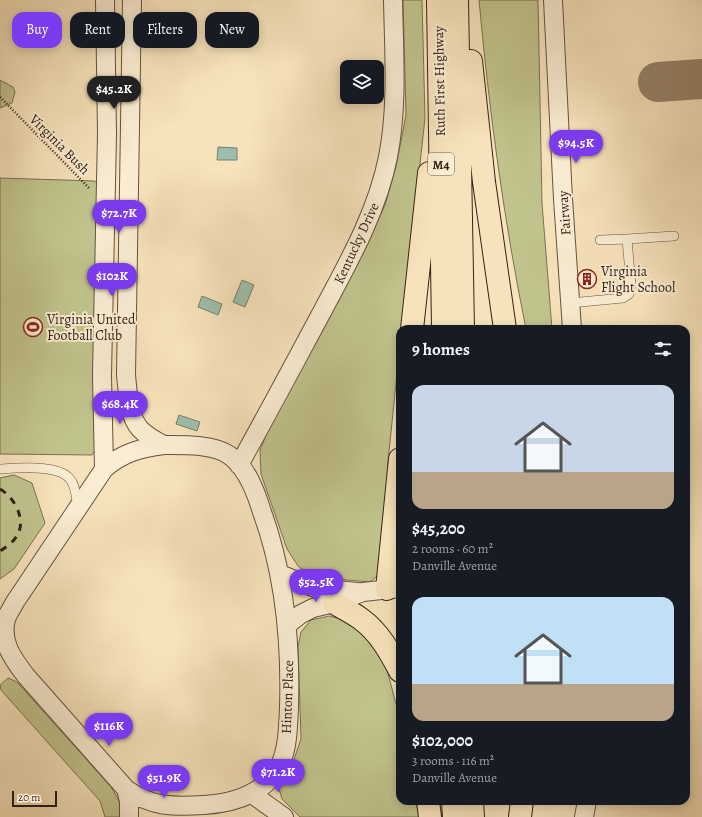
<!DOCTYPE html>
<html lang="en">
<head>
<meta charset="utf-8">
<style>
  :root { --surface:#171b24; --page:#20242c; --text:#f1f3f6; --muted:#9ea1a6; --accent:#7c3aed }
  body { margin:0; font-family:Alegreya,serif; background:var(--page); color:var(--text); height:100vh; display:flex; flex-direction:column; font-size:15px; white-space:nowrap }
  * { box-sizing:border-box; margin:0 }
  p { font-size:13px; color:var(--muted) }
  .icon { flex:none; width:22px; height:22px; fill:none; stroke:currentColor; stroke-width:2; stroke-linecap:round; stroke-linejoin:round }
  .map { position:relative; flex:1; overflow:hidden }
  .side { position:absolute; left:396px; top:325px; width:294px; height:480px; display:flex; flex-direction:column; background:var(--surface); border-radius:12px; box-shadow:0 2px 10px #0003 }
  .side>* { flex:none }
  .guide { position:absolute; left:12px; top:12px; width:324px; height:36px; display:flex; gap:8px }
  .fabs { position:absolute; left:340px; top:60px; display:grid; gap:8px }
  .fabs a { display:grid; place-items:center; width:44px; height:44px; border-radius:8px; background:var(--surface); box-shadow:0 2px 10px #0003; font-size:20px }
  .scale { position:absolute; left:12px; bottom:10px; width:45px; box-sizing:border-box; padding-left:4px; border:2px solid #342217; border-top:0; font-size:11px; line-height:14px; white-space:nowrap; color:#342217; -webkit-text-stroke:3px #faedd3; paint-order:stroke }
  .price { position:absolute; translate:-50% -34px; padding:0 9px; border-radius:14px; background:var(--accent); color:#fff; font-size:13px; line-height:26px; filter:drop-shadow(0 1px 2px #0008) }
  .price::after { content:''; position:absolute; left:50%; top:24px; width:12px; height:9px; margin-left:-6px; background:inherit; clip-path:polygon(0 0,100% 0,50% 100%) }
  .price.current { background:#222; color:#fff }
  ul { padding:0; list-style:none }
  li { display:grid; align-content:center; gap:8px; height:212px; padding:0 16px }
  li span { display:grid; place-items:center; height:124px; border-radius:12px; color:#555 }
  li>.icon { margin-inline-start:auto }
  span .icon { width:72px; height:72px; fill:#fffc; stroke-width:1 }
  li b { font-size:17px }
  h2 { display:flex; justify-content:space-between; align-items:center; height:48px; padding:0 16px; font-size:17px }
  .chip { padding:0 14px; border-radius:12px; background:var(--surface); box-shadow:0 2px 10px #0003; font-size:14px; line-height:36px }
  .chip.current { background:var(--accent); color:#fff }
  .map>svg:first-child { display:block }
</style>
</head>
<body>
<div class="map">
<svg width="702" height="817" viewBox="0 0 702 817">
  <rect width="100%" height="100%" fill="#f7e3bb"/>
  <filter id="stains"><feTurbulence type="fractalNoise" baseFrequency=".005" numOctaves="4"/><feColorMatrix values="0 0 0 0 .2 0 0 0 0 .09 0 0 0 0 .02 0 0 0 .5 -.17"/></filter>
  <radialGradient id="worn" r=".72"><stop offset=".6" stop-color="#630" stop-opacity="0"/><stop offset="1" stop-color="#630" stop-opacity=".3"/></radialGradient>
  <path fill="#c1c38d" stroke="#7a7252" d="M403,0H422L425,118L402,329H400V344L388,462L383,556L381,573L370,582L313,577L298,566L287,549L261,474L260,450L271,424L361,257L385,205L396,167L406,115Z
    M479,0H538L542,203L552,329H526C504,221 489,110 479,0Z
    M0,80L13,87L15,92L12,103L0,108Z
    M0,178L95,181L99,186V444L92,455L0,454Z
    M14,475L32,483L45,523L14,569L0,579V478Z
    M329,616L346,620L370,637L386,666L400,719V801H416L419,817H300L282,799L279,789L290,771L301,739L298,647L301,632L311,620Z
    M8,678L17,682L111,787C117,797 123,805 121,817H105L100,801L1,690L0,685Z"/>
  <path fill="#9ebeac" stroke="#748070" d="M218,147L237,148V160H217Z
    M242,280L254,285L245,307L233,302Z
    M202,296L222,304L218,315L198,307Z
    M179,415L200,422L197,431L176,424Z"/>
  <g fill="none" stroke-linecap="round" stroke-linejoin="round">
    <path stroke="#968269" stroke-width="40" d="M658,82L702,79"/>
    <defs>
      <path id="lane" d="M627,239L674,236
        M570,303L623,298L629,294L631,285L627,239L600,240
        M0,469C18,468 58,464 70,479C76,486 76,497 78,506"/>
      <path id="street" d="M132,0L126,375C128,393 128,415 140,429C147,436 156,441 164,445
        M553,0L563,199L572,329
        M164,445C183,445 213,444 229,455C247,467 256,492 262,512C285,575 291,641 289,708C288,726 288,748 280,765C265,794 234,803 204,805C174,807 151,807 126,789L26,676C13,659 0,642 6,619C8,613 12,608 15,602L104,469C122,453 140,448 164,445Z
        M239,465C268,413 295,362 323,310C349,261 377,212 388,157C398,106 394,52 393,0
        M104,469L102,375L107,134L105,0
        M280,574L315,588L357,592
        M287,625L301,614L313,608L334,603L363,592L400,588
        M126,789L129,801V817
        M252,794L284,817
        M584,817L587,801"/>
      <path id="highway" d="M438,0L443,329
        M457,0L463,329
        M471,61L484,182L505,329
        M412,329L429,173
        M387,589L400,459
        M334,603C343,608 353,613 361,619C379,632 390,652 400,671
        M428,801L430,817
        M453,801L454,817
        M472,801L473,817
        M520,817L522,801"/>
    </defs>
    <use href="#lane" stroke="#655240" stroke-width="10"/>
    <use href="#street" stroke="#655240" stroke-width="20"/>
    <use href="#highway" stroke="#342217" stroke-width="24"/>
    <path stroke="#342217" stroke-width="2.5" stroke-dasharray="1 2" stroke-linecap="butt" d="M0,97L89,188"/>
    <use href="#lane" stroke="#faedd3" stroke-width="9"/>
    <use href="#street" stroke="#faedd3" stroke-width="18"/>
    <use href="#highway" stroke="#f7e3bb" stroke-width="22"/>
    <path stroke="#342217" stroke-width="3" stroke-dasharray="7 7" stroke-linecap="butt" d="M0,489C12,496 23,513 20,528C18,539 8,546 0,551"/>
  </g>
  <defs>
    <symbol id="building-ring" viewBox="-11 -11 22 22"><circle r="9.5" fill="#faedd3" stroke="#8f2418" stroke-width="1.5"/><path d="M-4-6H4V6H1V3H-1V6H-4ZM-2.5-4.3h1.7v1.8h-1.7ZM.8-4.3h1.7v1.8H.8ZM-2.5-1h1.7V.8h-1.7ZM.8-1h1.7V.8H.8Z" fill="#8f2418"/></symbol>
    <symbol id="stadium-ring" viewBox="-11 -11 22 22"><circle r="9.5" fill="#faedd3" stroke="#8f2418" stroke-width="1.5"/><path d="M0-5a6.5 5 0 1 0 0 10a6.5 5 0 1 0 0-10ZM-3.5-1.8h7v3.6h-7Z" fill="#8f2418"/></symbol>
  </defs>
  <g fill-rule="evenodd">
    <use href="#building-ring" x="576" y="268" width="22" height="22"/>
    <use href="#stadium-ring" x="22" y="316" width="22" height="22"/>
  </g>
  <g text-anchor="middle" stroke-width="4" stroke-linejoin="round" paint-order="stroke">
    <rect fill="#faedd3" stroke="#6f5f4f" stroke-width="1" x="428" y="153" width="26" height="22" rx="3"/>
    <g font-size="13" font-weight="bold" fill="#342217">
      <text x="441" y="169">M4</text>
    </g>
    <g font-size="14" fill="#342217" stroke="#faedd3">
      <text transform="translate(439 81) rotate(-91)" y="5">Ruth First Highway</text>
      <text transform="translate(60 144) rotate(45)" y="5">Virginia Bush</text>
      <text transform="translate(564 213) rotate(-94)" y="5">Fairway</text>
      <text transform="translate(356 243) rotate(-65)" y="5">Kentucky Drive</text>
      <text transform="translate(287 697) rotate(-88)" y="5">Hinton Place</text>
    </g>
    <g font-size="14" fill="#342217" stroke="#faedd3" text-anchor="start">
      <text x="601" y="276">Virginia<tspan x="601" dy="16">Flight School</tspan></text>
      <text x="47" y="324">Virginia United<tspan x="47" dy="16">Football Club</tspan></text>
    </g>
  </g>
  <rect width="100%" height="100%" filter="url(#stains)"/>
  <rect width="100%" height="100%" fill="url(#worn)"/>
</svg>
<div class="fabs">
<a><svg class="icon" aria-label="layers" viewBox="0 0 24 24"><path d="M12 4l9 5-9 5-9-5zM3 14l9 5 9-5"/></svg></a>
</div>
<div class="scale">20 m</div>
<b class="price current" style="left:114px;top:110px">$45.2K</b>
<b class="price" style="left:576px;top:164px">$94.5K</b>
<b class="price" style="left:119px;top:234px">$72.7K</b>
<b class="price" style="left:112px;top:297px">$102K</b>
<b class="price" style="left:120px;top:425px">$68.4K</b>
<b class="price" style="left:316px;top:603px">$52.5K</b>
<b class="price" style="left:109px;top:747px">$116K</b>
<b class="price" style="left:278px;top:793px">$71.2K</b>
<b class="price" style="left:164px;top:799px">$51.9K</b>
<div class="guide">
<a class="chip current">Buy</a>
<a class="chip">Rent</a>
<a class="chip">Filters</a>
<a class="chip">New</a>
</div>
<section class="side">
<h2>9 homes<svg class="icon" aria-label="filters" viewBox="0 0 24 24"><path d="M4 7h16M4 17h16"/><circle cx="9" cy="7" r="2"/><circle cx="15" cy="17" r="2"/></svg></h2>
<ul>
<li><span style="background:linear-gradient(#c9d6e8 70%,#b9a48a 0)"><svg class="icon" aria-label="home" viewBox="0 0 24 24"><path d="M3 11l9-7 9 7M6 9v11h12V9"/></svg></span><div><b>$45,200</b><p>2 rooms · 60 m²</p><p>Danville Avenue</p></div></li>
<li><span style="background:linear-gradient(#bfe0f5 70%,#b9a48a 0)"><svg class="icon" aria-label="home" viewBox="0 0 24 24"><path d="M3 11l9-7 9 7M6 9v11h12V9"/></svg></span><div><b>$102,000</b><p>3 rooms · 116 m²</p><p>Danville Avenue</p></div></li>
</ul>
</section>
</div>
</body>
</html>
